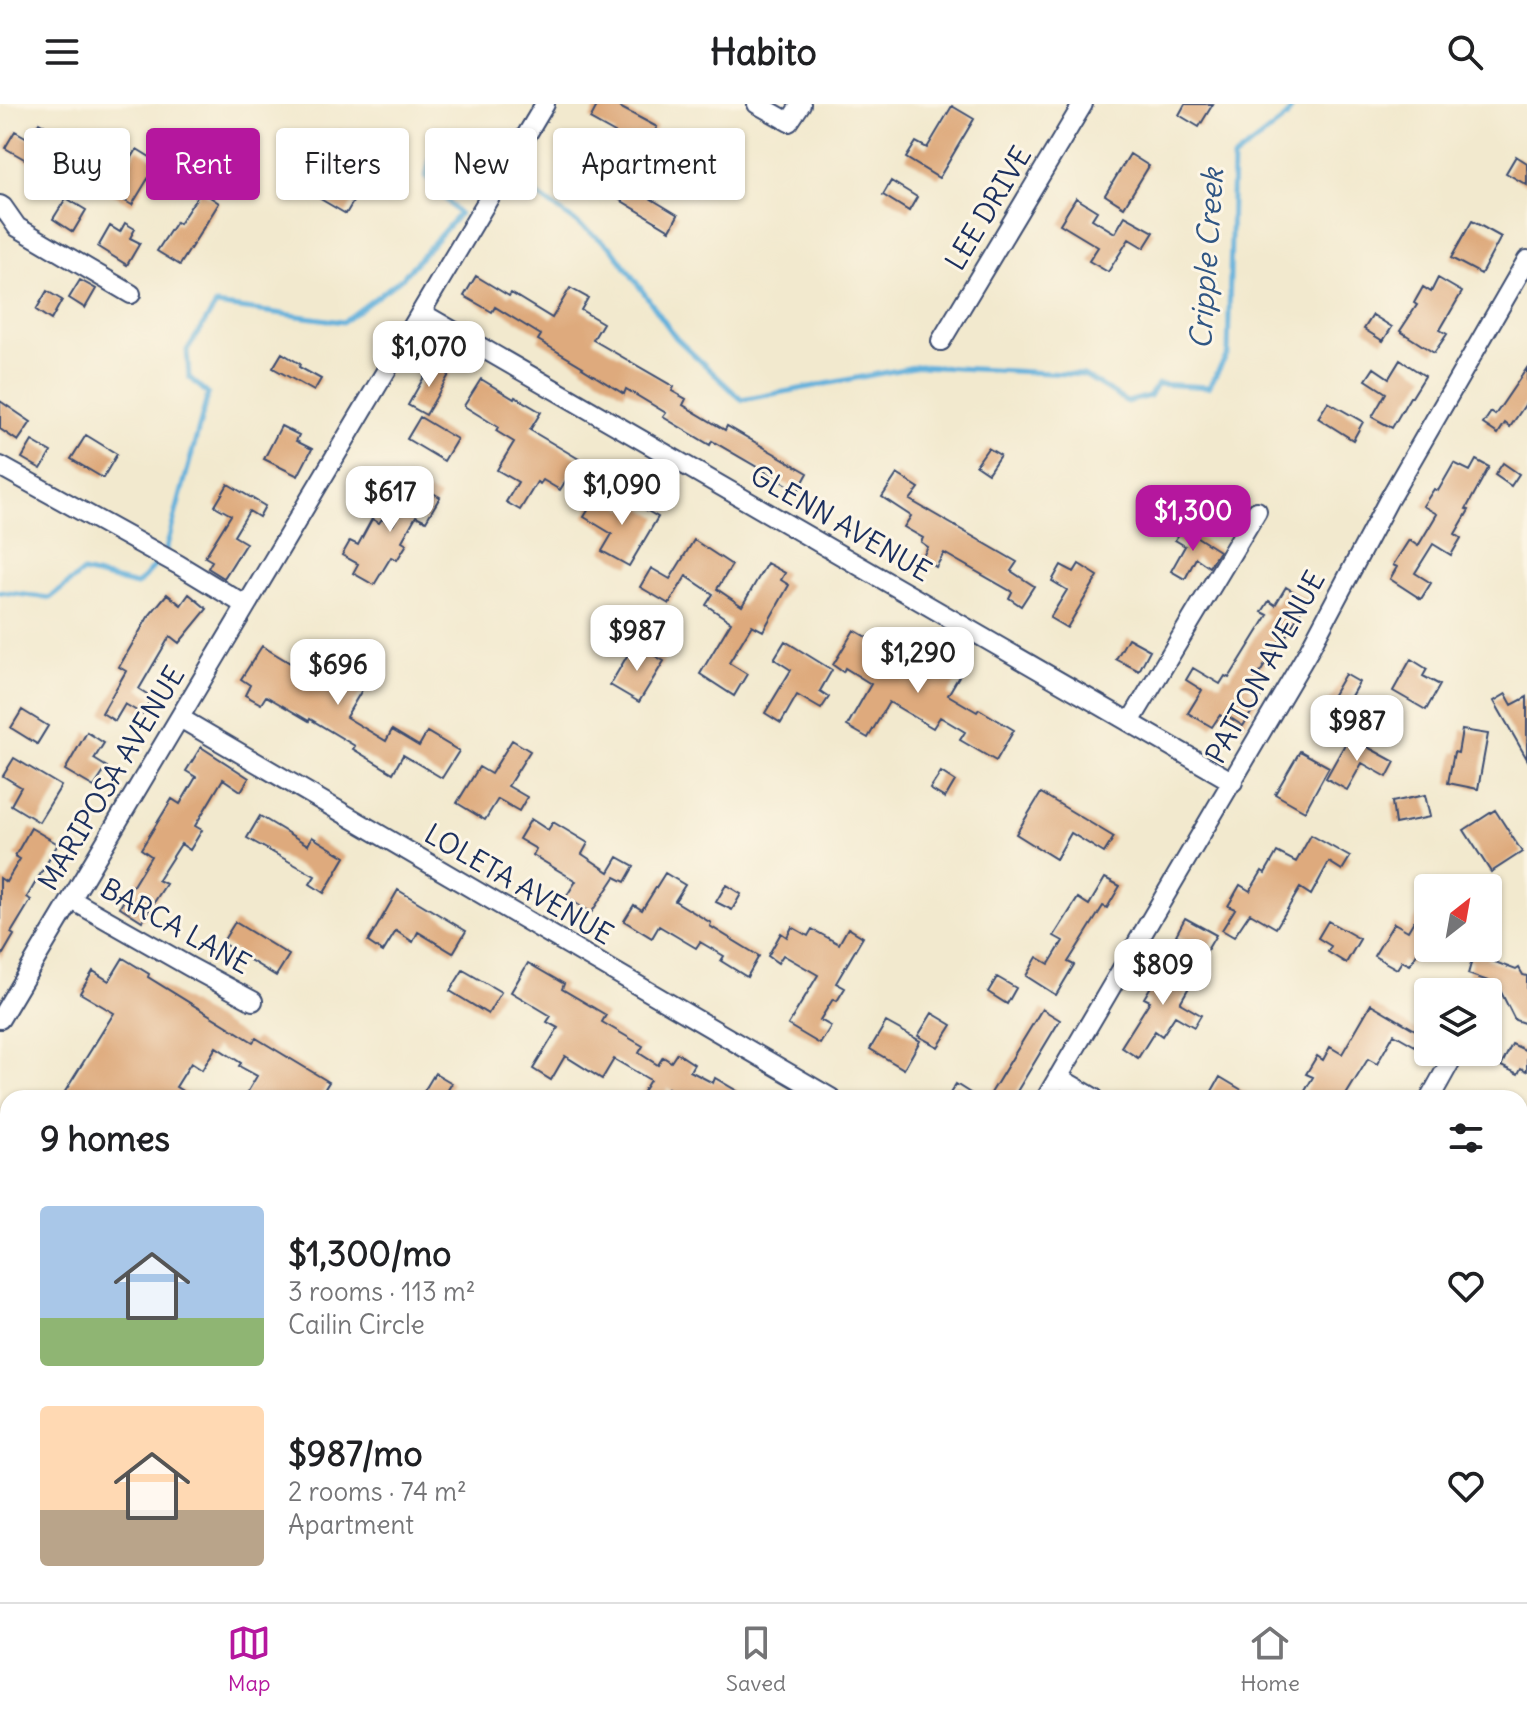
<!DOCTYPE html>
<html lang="en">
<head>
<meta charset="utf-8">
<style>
  :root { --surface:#fff; --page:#f2f2f2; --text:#202124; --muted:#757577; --line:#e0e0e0; --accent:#b5179e }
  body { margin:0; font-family:Delius,sans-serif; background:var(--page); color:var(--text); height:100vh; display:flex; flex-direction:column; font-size:30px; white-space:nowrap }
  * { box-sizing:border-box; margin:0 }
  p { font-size:26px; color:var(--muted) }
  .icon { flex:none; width:44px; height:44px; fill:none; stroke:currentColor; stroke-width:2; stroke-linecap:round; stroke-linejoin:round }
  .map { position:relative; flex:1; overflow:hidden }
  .details { position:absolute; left:0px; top:986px; width:1528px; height:512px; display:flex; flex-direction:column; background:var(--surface); border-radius:24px 24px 0 0; box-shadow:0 2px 6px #0004 }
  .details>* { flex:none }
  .banner { position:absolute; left:24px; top:24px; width:800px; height:72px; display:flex; gap:16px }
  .needle { width:52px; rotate:31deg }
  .fabs { position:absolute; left:1414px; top:770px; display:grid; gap:16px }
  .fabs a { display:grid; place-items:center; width:88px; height:88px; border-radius:8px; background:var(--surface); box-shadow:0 2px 6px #0004; font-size:40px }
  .price { position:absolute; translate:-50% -68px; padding:0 18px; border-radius:16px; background:#fff; color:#222; font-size:26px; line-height:52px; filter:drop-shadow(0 2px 4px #0008) }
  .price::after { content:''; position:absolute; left:50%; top:48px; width:24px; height:18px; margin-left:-12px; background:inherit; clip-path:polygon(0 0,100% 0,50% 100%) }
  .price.on { background:var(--accent); color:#fff }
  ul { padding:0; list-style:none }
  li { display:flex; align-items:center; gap:24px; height:200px; padding:0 40px }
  li span { display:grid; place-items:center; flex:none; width:224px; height:160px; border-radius:8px; color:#555 }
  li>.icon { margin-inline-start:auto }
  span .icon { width:96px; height:96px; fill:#fffc; stroke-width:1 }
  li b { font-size:34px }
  h2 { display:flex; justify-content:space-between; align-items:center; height:96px; padding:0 40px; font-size:34px }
  .tag { padding:0 28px; border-radius:8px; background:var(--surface); box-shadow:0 2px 6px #0004; font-size:28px; line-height:72px }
  .tag.on { background:var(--accent); color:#fff }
  header { display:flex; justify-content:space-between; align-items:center; height:104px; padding:0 40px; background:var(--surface); font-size:36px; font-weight:700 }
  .tabs { display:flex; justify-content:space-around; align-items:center; height:112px; border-top:2px solid var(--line); background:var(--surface); font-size:22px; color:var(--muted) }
  .tabs a { display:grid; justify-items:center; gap:4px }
  .tabs .on { color:var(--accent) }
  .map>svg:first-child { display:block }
</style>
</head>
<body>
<header><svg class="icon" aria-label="menu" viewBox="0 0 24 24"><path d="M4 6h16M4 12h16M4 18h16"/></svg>Habito<svg class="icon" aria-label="search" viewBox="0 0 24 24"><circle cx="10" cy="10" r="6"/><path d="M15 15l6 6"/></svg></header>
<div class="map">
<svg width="1527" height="1498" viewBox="0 0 1527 1498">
  <rect width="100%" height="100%" fill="#fcf5e5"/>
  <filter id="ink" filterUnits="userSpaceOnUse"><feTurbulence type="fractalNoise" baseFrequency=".0125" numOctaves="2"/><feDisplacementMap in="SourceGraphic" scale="16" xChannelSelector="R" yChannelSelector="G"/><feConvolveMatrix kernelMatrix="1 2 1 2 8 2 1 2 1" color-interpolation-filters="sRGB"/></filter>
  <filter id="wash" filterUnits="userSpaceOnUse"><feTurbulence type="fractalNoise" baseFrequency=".006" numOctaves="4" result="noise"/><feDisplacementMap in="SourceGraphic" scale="32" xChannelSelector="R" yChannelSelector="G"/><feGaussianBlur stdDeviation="1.8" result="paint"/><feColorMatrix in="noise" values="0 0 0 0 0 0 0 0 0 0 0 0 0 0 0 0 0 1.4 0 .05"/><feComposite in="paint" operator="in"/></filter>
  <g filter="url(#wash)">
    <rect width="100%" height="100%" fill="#f2e9ce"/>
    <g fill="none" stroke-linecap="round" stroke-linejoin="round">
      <path stroke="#62b0db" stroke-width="5" d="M165,449L208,290L189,273L187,246L216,201L343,218L402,174L459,110L426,73L432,46L452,30L612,144L676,234L742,296L919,262L1084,271L1127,298L1149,292L1158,280L1209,283L1228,249L1233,55L1286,14L1294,0
        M0,488L50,494L83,468L137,481L159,457"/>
    </g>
    <g id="blocks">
      <path fill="#deaa7d" d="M598,0H614L657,23L644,45L637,41L618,75L678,111L670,126L587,76L615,29L590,15Z
        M1185,0H1213L1199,23L1179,11Z
        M952,2L974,15L939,74L906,54L916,38L927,44Z
        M39,18L67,34L47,68L5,44L15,27L29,35Z
        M340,25L373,44L344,93L353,98L346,110L305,86Z
        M137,45L158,58L132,101L111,89Z
        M1130,50L1149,62L1124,103L1105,91Z
        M1516,52L1527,59V81L1506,69Z
        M891,77L917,93L909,107L883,91Z
        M201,87L219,99L180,161L157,147L176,118L179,120Z
        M66,94L86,106L73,128L53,115Z
        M1076,94L1097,107L1092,115L1115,129L1125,112L1154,128L1144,144L1129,135L1108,168L1089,157L1098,143L1060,120Z
        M1472,117L1501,133L1481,170L1451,154Z
        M125,119L135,125L130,134L140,139L127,161L98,143L110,122L120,128Z
        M476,172L509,192L511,189L552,214L570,184L588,194L581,206L603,219L593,236L674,283L672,287L686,295L683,301L725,326L727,322L808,369L798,387L712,337L710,341L663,313L666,309L626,285L624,290L582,264L583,263L538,236L541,231L495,203L492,208L464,192Z
        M1438,174L1462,188L1440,226L1447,230L1434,249L1400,227L1417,201L1414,199L1423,183L1431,188Z
        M80,176L96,185L85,204L69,194Z
        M47,187L62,196L51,216L36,206Z
        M1373,211L1392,223L1383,237L1364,225Z
        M282,249L300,260L299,263L321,275L314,287L273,264Z
        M1400,256L1425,272L1412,293H1410L1392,324L1372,313L1386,289L1366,276L1374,264L1389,274Z
        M432,259L450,269L426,311L408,301Z
        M1527,264V298L1510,323L1505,319L1498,330L1483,320L1491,308L1495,311Z
        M481,275L514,295L515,293L541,308L530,326L579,355L560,386L543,376L540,380L537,378L520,406L506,398L518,378L497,366L514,338L496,327L498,323L464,302Z
        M0,297L31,318L18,337L0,325Z
        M1328,298L1363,318L1353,336L1318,314Z
        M420,313L457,335L444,357L407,335Z
        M281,322L299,331L296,337L312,345L298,372L264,355Z
        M86,331L117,350L103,374L71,355Z
        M32,337L51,348L41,365L22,354Z
        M988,344L1000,351L988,369L976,361Z
        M1476,356L1489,363L1466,405L1469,406L1455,430L1461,434L1451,451L1433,440L1415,469L1431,479L1421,495L1390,475L1397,463L1393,461L1409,436L1418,442L1437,410L1423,402L1434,385L1438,387L1454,359L1470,367Z
        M1503,359L1519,370L1511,382L1495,371Z
        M897,370L919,384L910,396L1017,458L1011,467L1034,482L1021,502L1009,494L1012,488L944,449L936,463L922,454L928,443L921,438L923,434L904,423L911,412L882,393Z
        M408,375L440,393L426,417L416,412L402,437L407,440L397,456L391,453L374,481L353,469L358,460L342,451L350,437L358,441L372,415L379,419L382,415L393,421L406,398L397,393Z
        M228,380L265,402L259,413L249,407L234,432L246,439L224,474L208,464L212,457L205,453L231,411L215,402Z
        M598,390L625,406L630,397L658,413L629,462L602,447L612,430L584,413Z
        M1183,424L1219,447L1209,463L1196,454L1185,475L1171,467L1185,442L1175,436Z
        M694,436L732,461L717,485L742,502L767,459L785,469L781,476L789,481L763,527L752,521L729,559L747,570L734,592L700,570L731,518L706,501L713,490L686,472L669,500L640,483L651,464L670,475Z
        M1079,460L1098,472L1067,524L1050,514L1067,486L1052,477L1061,461L1074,468Z
        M1286,483L1307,496L1283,537L1280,536L1249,587L1260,594L1243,622L1226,611L1225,614L1220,611L1212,623L1188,609L1202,586L1186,576L1193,564L1220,580L1225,572L1229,574L1268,511L1262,508L1269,497L1275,501Z
        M167,490L181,501L189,490L207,505L179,539L170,532L139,585L152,593L142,610L125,600L115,617L102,609L126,567L119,563L148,513Z
        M854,526L873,537L870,543L907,565L913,554L936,568L950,544L969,555L948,591L977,608L979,605L1014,626L996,657L960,636L965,628L940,613L933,624L889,598L868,634L847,622L871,580L845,564L843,568L833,561Z
        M1128,534L1150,546L1139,567L1116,555Z
        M785,537L832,566L820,587L829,593L821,605L797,591L781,619L765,609L791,566L774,555Z
        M634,540L664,557L639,598L610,581Z
        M262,542L292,560L296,553L306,559L312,549L344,569L355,550L367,557L363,564L372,569L346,613L386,637L392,626L419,642L427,628L459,647L442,674L403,651L393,669L353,645L355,642L310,615L309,617L266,592L261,600L245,591L250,581L241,575Z
        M1411,555L1427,565L1423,572L1440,581L1426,606L1393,587Z
        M1345,570L1359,578L1346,601L1360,609L1348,630L1320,613Z
        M1506,590L1512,601L1527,593V655L1494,597Z
        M22,606L48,622L37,640L11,624Z
        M1462,626L1488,630L1478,685L1448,679L1454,648L1458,649Z
        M87,628L104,639L94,655L107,663L94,683L65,666Z
        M1349,633L1395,658L1387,673L1362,659L1347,686L1326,674Z
        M512,636L530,647L508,682L527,693L519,707L498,695L485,716L457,699L479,663L491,670Z
        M201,643L249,674L241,687L223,675L195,722L202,726L190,746L181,740L158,776L166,780L142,817L120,803L151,752L141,745L172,695L180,700L196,673L186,667Z
        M1300,647L1329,663L1305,707L1275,690Z
        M14,654L61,682L39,718L11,701L21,683L3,672Z
        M941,668L955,677L945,694L930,685Z
        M1041,689L1114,733L1104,749L1071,729L1056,755L1016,730Z
        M1425,691L1430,713L1395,720L1392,698Z
        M1495,706L1522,748L1491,768L1464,726Z
        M260,712L308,741L312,733L345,753L324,789L310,780L315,772L247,734Z
        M531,715L548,726L553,718L588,739L582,750L609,768L618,753L634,762L625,778L615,773L591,809L566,793L576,777L533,751L536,745L519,735Z
        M31,724L58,740L27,793L31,796L11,829L14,831L0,855V774L6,778L20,755L15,752Z
        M1311,731L1350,753L1342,766L1329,758L1311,791L1300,784L1276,824L1250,809L1234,833L1222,826L1235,805L1228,802L1240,781L1250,787L1262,767L1265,769L1277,748L1296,758Z
        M665,769L685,781L675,797L711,819L710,822L759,852L747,873L721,857L724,852L700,838L696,844L659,822L652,834L624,817L634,801L642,806Z
        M1105,774L1120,782L1107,804L1103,802L1068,858L1074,861L1056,891L1026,872L1037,853L1049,860L1063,837L1054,832L1078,794L1089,801Z
        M726,781L741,790L732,806L716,798Z
        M398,786L466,827L453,849L418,828L413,838L396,827L383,848L368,838Z
        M1428,793V830L1410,861L1402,857L1397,865L1374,852L1394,819L1408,827Z
        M1185,814L1216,831L1206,848L1176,831Z
        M1328,817L1360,835L1346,859L1328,848L1331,842L1318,834Z
        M235,818L289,851L276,872L222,839Z
        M792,823L808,832L812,825L839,840L848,824L863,833L836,879L845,884L837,897L833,895L820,916L831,922L820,940L788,921L818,871L783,851L778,859L768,852L781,829L787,833Z
        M1442,844H1491L1487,855L1516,866L1519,864L1523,871L1527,872V920L1515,916L1497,880L1468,870L1472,856L1442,848Z
        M123,854L149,870L148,873L253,938L256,934L329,978L319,994H244L257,972L239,962L241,959L216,943L202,966L191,959L176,983L194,994H61L114,909L80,889L93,867L109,877Z
        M1168,854L1196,871L1180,899L1201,911L1194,923L1175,912L1162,932L1155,927L1138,954L1121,943L1150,897L1144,894Z
        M528,859L564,880L562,885L606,911L602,918L643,942L639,949L658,961L663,953L671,958L677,949L694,960L690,967L713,979L715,974L749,994H683L668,984L662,994H639L650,976L614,955L602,975L565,952L551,976L533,965L558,924L547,918L551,912L511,888Z
        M463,866L501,888L488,910L450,887Z
        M997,873L1016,884L1007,900L988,888Z
        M1371,900L1422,930L1415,942L1394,930L1377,960L1368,955L1344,994H1317L1305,987L1313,973L1306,970L1317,952L1323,956L1330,943L1342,950Z
        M1042,905L1060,916L1013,994H988Z
        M932,909L952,921L938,943L918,932Z
        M886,918L920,937L904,965L870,945Z
        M1512,940L1527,947V967L1521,964L1518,970L1501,962Z
        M435,969L452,979L443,994H420Z
        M1220,973L1255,994H1208Z
        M956,980L978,994H947Z"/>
    </g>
  </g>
  <g filter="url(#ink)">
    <use href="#blocks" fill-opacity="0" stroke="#3b4b6f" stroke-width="2"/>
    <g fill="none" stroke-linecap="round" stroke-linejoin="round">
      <defs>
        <path id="minor" d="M757,0L789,18L801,0
          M0,101L3,103L17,123L131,190
          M422,209L1233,678
          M941,237L1083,0
          M0,362L179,461L245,501
          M180,614L831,994
          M1130,618L1257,407
          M72,796L190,863L253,897
          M0,915L545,0
          M1058,973L1094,994
          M1046,994L1308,548L1388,397L1527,156
          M1430,994L1454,951
          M1520,1186L1527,1174
          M1520,1352L1527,1356
          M339,1498L344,1490
          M748,1498L752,1490"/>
      </defs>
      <use href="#minor" stroke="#3b4b6f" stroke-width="22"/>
      <use href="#minor" stroke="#fff" stroke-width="18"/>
    </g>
  </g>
  <g text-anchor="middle" stroke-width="6" stroke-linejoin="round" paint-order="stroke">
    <g font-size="28" fill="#1b2f5e" stroke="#fcf5e5">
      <text transform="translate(988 104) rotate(-59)" y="10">LEE DRIVE</text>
      <text transform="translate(841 419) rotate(30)" y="10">GLENN AVENUE</text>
      <text transform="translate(1265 563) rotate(-61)" y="10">PATTON AVENUE</text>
      <text transform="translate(111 674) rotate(-59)" y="10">MARIPOSA AVENUE</text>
      <text transform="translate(519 780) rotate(30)" y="10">LOLETA AVENUE</text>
      <text transform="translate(176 822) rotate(29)" y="10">BARCA LANE</text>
    </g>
    <g font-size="30" font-style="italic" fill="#305684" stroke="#fcf5e5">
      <text transform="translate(1207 155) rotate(-86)" y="10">Cripple Creek</text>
    </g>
  </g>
</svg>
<div class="fabs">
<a><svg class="needle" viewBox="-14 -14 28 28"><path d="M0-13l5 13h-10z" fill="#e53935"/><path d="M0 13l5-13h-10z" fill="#757577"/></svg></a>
<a><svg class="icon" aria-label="layers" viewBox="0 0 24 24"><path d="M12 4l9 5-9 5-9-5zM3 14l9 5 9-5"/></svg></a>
</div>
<b class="price" style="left:429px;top:285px">$1,070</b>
<b class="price" style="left:622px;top:423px">$1,090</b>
<b class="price" style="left:390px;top:430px">$617</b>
<b class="price on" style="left:1193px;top:449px">$1,300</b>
<b class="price" style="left:637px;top:569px">$987</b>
<b class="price" style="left:918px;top:591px">$1,290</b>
<b class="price" style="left:338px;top:603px">$696</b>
<b class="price" style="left:1357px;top:659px">$987</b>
<b class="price" style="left:1163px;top:903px">$809</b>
<div class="banner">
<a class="tag">Buy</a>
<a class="tag on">Rent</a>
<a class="tag">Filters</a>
<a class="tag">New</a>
<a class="tag">Apartment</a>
</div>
<section class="details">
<h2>9 homes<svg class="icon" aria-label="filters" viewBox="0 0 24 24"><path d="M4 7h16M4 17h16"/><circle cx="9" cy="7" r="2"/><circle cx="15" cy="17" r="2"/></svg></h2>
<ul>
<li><span style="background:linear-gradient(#a9c7e8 70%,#8fb573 0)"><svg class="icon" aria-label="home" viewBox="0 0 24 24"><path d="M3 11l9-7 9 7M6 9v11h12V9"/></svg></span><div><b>$1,300/mo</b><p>3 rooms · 113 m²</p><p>Cailin Circle</p></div><svg class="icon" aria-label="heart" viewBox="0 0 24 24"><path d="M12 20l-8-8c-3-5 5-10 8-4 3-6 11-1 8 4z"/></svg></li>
<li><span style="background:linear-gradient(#ffd9b3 65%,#b9a48a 0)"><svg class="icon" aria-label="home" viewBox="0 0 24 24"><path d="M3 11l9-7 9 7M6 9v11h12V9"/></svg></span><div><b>$987/mo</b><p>2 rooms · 74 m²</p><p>Apartment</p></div><svg class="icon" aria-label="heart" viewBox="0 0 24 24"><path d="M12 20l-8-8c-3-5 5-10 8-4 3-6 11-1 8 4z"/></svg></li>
</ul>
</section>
</div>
<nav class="tabs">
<a class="on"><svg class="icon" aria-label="map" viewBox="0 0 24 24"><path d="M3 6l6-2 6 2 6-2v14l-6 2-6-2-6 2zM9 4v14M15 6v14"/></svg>Map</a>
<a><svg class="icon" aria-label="saved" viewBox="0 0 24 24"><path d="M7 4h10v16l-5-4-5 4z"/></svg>Saved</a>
<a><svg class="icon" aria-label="home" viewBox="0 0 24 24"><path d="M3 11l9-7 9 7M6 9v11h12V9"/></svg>Home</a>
</nav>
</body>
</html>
